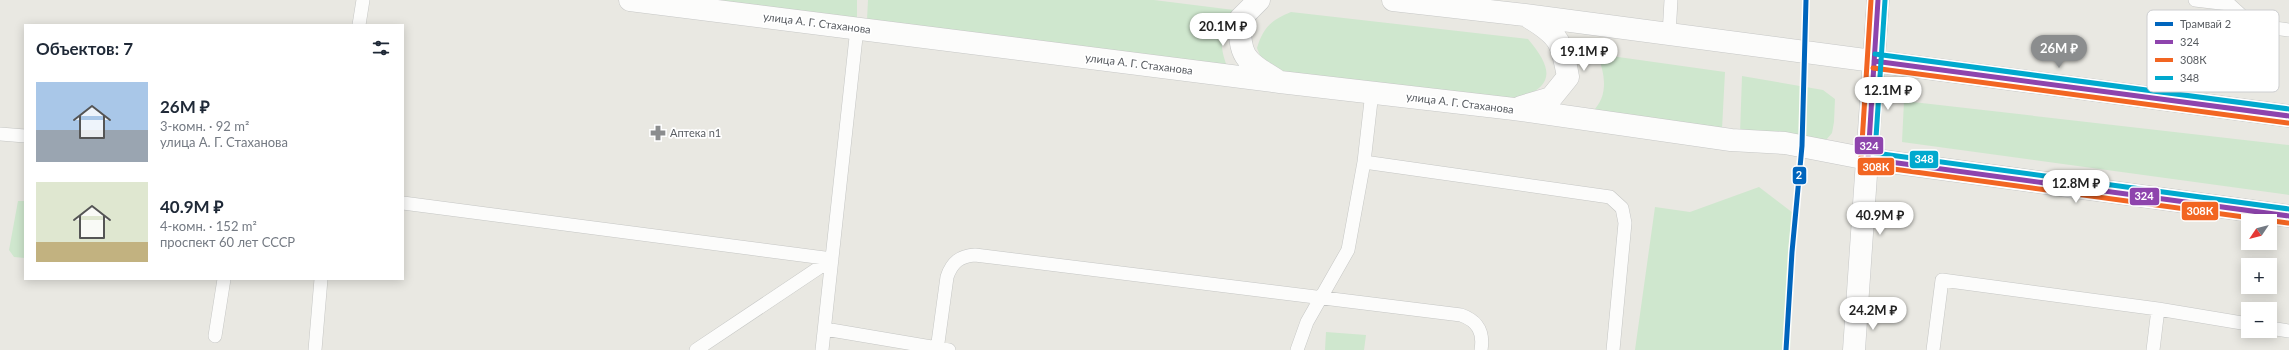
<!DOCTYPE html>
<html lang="ru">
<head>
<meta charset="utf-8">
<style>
  :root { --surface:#fff; --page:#f2f2f3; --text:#1f2937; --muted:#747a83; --accent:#8b8d8e }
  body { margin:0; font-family:Lato,sans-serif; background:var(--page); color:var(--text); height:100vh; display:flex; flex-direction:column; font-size:15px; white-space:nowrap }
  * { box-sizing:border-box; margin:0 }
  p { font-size:13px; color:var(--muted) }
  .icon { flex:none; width:22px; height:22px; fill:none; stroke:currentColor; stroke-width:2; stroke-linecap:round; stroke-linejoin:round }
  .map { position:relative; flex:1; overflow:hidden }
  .drawer { position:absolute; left:24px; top:24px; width:380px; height:256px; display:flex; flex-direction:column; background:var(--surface); border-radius:0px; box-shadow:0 2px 10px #0003 }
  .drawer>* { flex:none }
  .needle { width:26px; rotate:235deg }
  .tools { position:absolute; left:2241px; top:214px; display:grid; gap:8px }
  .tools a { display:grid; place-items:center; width:36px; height:36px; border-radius:0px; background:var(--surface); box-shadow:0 2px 10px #0003; font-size:20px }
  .price { position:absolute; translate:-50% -34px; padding:0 9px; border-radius:14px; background:#fff; color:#222; font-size:13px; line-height:26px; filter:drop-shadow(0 1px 2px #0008) }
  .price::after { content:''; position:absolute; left:50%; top:24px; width:12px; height:9px; margin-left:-6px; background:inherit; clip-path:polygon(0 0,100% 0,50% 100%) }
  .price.on { background:var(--accent); color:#fff }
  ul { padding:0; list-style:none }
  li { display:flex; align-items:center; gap:12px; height:100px; padding:0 12px }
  li span { display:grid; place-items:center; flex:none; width:112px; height:80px; border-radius:0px; color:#555 }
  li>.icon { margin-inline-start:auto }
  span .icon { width:48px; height:48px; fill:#fffc; stroke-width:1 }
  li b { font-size:17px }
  h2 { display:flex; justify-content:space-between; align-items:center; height:48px; padding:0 12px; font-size:17px }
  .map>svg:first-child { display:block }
</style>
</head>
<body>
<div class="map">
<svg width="2289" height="350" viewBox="0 0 2289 350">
  <rect width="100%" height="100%" fill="#e9e8e2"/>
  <path fill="#cfe7ce" d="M703,0H857V19Z
    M868,0H1154L1234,10C1220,32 1218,44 1228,69L867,20Z
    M1291,12L1528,39C1555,71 1554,87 1514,101L1284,75L1263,63L1257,48C1263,28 1271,20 1291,12Z
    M1597,54L1725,72L1722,129L1593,111C1609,95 1605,73 1597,54Z
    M1742,76L1823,90L1835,99L1834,122L1832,133L1826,140L1740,134Z
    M1904,101L2289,145V195L1902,142Z
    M1759,187L1797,216L1790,350H1635L1655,207L1690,212Z
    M18,201H25V258L14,257L9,250Z
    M1326,332L1366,335L1364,350H1325Z"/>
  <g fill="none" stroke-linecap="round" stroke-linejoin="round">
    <defs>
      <path id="lane" d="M2195,0L2229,4L2252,25L2289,30
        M359,25L363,0
        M1669,35L1671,0
        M1372,92L1364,162L1610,197L1622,208L1625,223L1613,350
        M0,134L25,136
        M403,203L832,259
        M2158,309L2248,324
        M2270,328L2289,331
        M825,329L949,350
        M215,336L224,279
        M315,350L321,279
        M696,350L832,259
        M822,350L857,28
        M937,350L947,277C952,262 960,256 975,255L1461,315C1478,321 1484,332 1481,350
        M1297,350L1307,322L1348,250L1364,162
        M1933,350L1942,280L2158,309L2153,350"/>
      <path id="secondary" d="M630,0L1280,82L1514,109L1731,140L1785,143L1868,159L2289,216
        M1259,0L1240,19C1239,56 1244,60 1275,79
        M1393,0L1525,15L2289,116
        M1521,107L1551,98L1568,77C1562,43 1560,36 1530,18
        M1854,350L1878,0"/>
    </defs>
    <use href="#lane" stroke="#c5c6c4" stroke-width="14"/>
    <use href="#secondary" stroke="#c6c7c6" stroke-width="23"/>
    <use href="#lane" stroke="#fcfcfb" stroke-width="13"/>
    <use href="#secondary" stroke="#fcfcfb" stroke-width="22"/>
    <defs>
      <path id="bus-1" d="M1878,0L1868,159L2289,216
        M1874,61L2289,116"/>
      <path id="bus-2" d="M1871,0L1861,159L1864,165L2288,223
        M1873,68L2288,123"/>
      <path id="bus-3" d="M1885,0L1875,153L2289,209
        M1875,54L2289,109"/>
    </defs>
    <use href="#bus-1" stroke="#fff" stroke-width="8"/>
    <use href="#bus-2" stroke="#fff" stroke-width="8"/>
    <use href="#bus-3" stroke="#fff" stroke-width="8"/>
    <use href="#bus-1" stroke="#8e44ad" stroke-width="5"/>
    <use href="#bus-2" stroke="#f26522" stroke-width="5"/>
    <use href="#bus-3" stroke="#00a9ce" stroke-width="5"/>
    <defs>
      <path id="tram-1" d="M1786,350L1792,252L1802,146L1806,0"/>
    </defs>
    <use href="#tram-1" stroke="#fff" stroke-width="8"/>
    <use href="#tram-1" stroke="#0065bd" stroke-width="5"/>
  </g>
  <defs>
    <symbol id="pharmacy-bare" viewBox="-9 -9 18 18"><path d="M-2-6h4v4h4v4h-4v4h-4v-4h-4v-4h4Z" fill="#8b8d8e" stroke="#fff" stroke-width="2.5" paint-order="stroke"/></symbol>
  </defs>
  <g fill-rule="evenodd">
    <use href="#pharmacy-bare" x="647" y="122" width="22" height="22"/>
  </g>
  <g text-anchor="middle" stroke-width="3.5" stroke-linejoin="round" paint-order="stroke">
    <g font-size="11" fill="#585c61" stroke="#fff">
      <text transform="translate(817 23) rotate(7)" y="4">улица А. Г. Стаханова</text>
      <text transform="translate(1139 64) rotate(7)" y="4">улица А. Г. Стаханова</text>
      <text transform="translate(1460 103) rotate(7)" y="4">улица А. Г. Стаханова</text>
    </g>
    <g font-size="11" fill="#585c61" stroke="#fff" text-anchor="start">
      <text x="670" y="137">Аптека n1</text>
    </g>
  </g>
  <rect x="2147" y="10" width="132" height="82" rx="6" fill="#fff" stroke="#cdced0" stroke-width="1"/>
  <rect x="2155" y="22" width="18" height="4" fill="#0065bd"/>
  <rect x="2155" y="40" width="18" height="4" fill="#8e44ad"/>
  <rect x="2155" y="58" width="18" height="4" fill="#f26522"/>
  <rect x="2155" y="76" width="18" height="4" fill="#00a9ce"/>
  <g font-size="11" fill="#585c61">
    <text x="2180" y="28">Трамвай 2</text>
    <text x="2180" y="46">324</text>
    <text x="2180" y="64">308К</text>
    <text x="2180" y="82">348</text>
  </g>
  <g stroke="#fff" stroke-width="1.5">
    <rect x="1854" y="136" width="30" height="19" rx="4" fill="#8e44ad"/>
    <rect x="1909" y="150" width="30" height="19" rx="4" fill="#00a9ce"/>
    <rect x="1857" y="157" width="38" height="19" rx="4" fill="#f26522"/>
    <rect x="1792" y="166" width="15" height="19" rx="4" fill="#0065bd"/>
    <rect x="2129" y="187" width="31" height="19" rx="4" fill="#8e44ad"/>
    <rect x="2181" y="201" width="38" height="20" rx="4" fill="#f26522"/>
  </g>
  <g font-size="11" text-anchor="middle" font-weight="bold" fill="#fff">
    <text x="1869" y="150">324</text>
    <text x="1924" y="163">348</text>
    <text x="1876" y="171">308К</text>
    <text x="1799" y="179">2</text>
    <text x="2144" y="200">324</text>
    <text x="2200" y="215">308К</text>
  </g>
</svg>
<div class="tools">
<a><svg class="needle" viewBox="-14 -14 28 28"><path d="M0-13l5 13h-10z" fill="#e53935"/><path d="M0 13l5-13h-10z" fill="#747a83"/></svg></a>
<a>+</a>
<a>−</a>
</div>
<b class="price" style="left:1223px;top:47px">20.1M ₽</b>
<b class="price on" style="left:2059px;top:69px">26M ₽</b>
<b class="price" style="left:1584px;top:72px">19.1M ₽</b>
<b class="price" style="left:1888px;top:111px">12.1M ₽</b>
<b class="price" style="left:2076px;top:204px">12.8M ₽</b>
<b class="price" style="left:1880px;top:236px">40.9M ₽</b>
<b class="price" style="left:1873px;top:331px">24.2M ₽</b>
<section class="drawer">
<h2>Объектов: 7<svg class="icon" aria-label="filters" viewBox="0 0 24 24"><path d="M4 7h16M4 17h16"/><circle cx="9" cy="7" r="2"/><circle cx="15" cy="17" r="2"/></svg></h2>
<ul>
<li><span style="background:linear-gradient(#a9c7e8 60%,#9aa5b1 0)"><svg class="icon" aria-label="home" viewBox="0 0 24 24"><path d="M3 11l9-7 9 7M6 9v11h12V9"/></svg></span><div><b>26M ₽</b><p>3-комн. · 92 m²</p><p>улица А. Г. Стаханова</p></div></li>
<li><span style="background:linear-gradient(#dfe7d0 75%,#c2b280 0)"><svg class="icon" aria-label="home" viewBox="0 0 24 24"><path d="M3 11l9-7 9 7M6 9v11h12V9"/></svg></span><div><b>40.9M ₽</b><p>4-комн. · 152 m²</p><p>проспект 60 лет СССР</p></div></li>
</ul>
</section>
</div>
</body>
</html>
